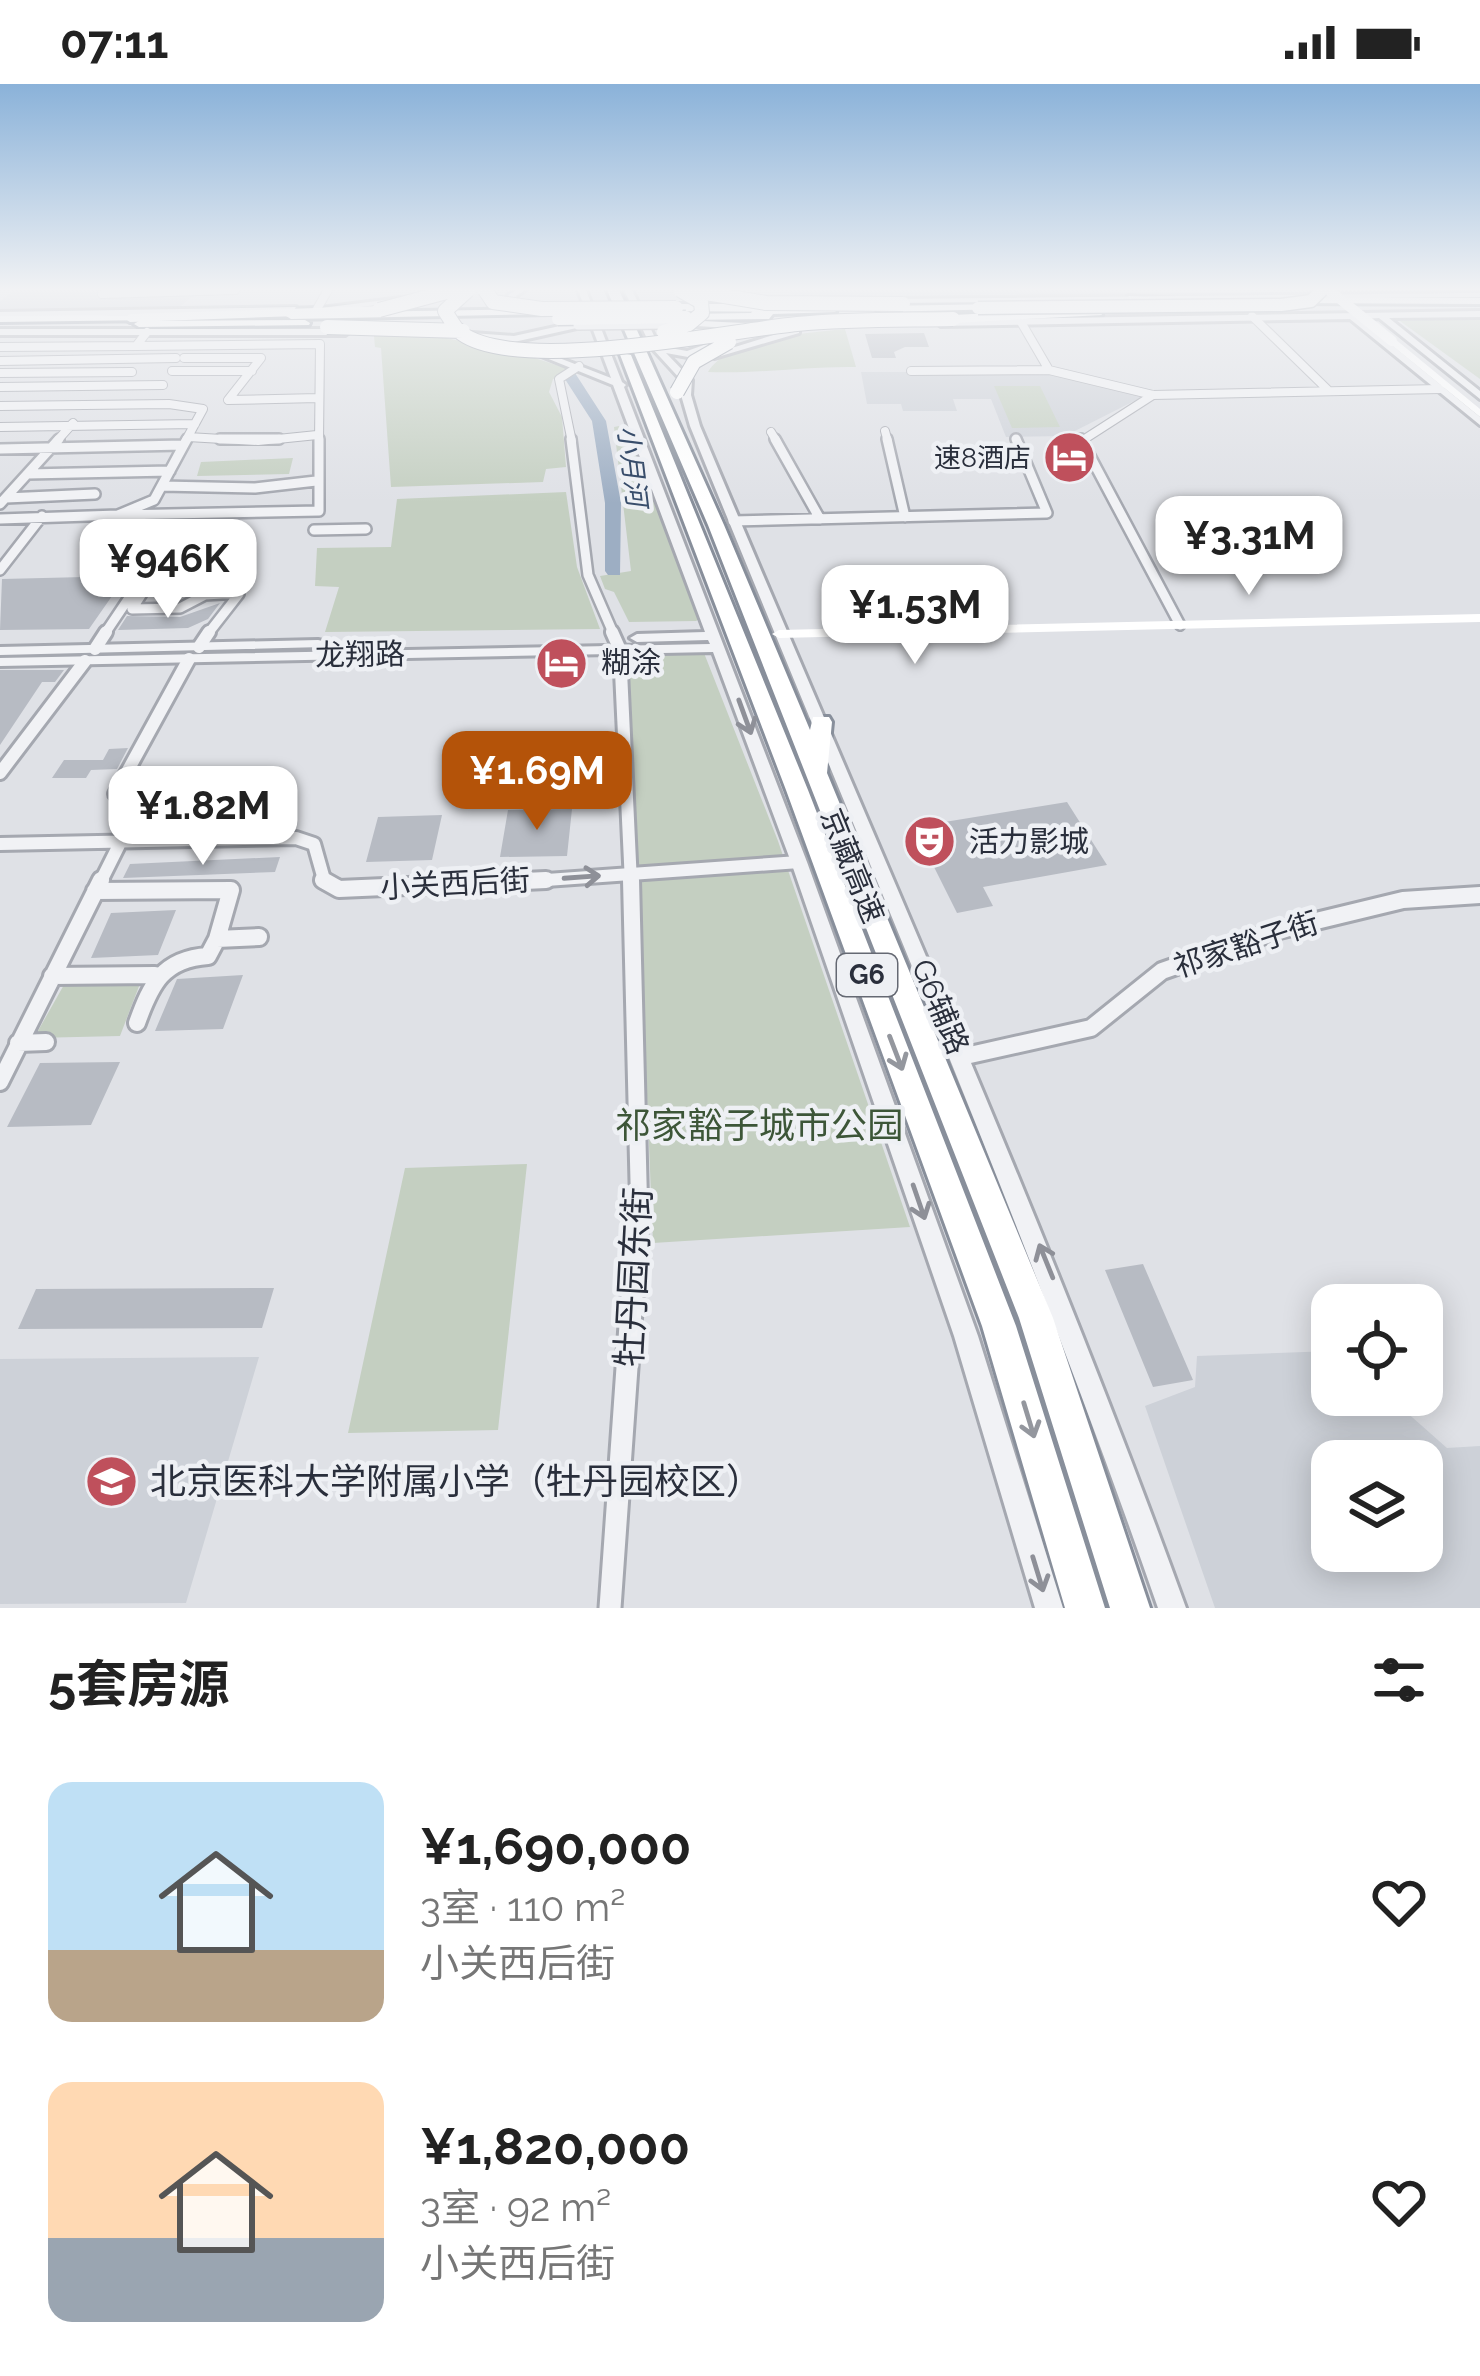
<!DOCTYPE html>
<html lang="zh">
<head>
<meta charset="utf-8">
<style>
  :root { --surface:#fff; --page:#f6f6f6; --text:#222; --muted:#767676; --accent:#b45309 }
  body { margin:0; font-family:Raleway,"Noto Sans SC",sans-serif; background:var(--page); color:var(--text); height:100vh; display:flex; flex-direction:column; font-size:45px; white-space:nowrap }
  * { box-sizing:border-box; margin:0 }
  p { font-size:39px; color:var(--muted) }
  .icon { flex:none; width:66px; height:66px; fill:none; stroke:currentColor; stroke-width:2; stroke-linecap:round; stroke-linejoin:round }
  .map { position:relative; height:1524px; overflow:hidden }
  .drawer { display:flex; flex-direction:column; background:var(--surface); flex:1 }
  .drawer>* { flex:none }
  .controls { position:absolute; left:1311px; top:1200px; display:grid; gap:24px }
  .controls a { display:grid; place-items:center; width:132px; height:132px; border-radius:24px; background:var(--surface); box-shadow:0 6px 30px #0003; font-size:60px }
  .price { position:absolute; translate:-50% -102px; padding:0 27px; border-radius:24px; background:#fff; color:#222; font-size:39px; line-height:78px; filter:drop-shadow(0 3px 6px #0008) }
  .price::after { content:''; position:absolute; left:50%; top:72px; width:36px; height:27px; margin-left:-18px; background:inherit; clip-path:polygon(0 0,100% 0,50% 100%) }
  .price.on { background:var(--accent); color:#fff }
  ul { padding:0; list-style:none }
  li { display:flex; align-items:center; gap:36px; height:300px; padding:0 48px }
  li span { display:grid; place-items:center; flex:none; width:336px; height:240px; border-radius:24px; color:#555 }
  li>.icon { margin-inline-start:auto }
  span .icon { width:144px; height:144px; fill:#fffc; stroke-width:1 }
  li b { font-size:51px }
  h2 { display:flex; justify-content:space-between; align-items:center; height:144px; padding:0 48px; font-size:51px }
  .status { display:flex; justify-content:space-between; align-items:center; height:84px; padding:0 60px; background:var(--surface); direction:ltr }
  .status svg { height:33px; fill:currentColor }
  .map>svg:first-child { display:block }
</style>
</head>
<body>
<div class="status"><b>07:11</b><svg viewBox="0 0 49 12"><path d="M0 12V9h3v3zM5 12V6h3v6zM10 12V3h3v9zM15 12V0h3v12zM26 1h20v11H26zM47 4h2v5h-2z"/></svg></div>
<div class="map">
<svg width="1480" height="1524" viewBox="0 0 1480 1524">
  <rect width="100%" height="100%" fill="#dfe1e6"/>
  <path fill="#cdd1d8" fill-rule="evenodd" d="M15,206H105L197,207L179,224L0,227V217Z
    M790,206H1109L1114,212L803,215L790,210Z
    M861,288H1048L1144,312L1065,352L1006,353L991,315H953L957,327H903L901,320H867Z
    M1332,1267V1311H1387L1447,1364L1480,1362V1524H1215L1145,1322L1195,1303L1197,1272ZM1332,1377H1422V1467H1332Z
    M259,1273L186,1519L0,1520V1275Z"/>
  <path fill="#c4cfc1" d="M1480,234V295L1400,237Z
    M845,245L856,283C806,282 759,290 708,288C727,254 809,249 845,245Z
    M431,251L520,269L574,287L553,295L549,308L562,333L566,383L546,385L543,398L391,403L381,264L375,263L374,252Z
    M994,302H1040L1060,343L1012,344Z
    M630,340L701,534L696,537L629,538L614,508L605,505L600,492L631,487L614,343Z
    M293,374L289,390L197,392L201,378Z
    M566,408L577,483L600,545L325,548L339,503L315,502L317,464L391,463L397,415Z
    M704,569L778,757L910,1143L653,1159L629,573Z
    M141,897L120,952L34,954L65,899Z
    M527,1080L498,1346L348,1349L405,1084Z"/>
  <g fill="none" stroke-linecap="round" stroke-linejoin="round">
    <path fill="#9daec3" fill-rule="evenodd" d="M565,289H575L606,337L621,419L620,491H608L605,487V419L592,337L563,292Z"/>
  </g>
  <path fill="#b7bbc3" d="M924,249L929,263H905L894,268L896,274H872L865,250Z
    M238,438L220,465L111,464L129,440Z
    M126,492L89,545L0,546L2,495Z
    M220,519L208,535L188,544L118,546L127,532L180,533Z
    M0,586H64L55,598H42L0,661Z
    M128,664L117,685L91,686L86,694H52L64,676H103L109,665Z
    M1067,718L1107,781L983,803L993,822L957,829L914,743Z
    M572,725L567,772L500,773L508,726Z
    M442,731L432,776L366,778L378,733Z
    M280,773L275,788L123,794L130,780Z
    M176,826L158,871L91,874L111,829Z
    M243,891L223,945L155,947L177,895Z
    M120,978L91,1041L7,1043L40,979Z
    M1143,1180L1193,1296L1153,1303L1105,1186Z
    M274,1204L262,1244L18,1245L36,1205Z"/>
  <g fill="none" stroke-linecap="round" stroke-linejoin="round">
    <defs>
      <path id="minor-far4" d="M102,210L235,206
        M317,225L328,206
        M1252,232L1329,307
        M1021,238L1049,286
        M147,248L136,262L320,260L319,358
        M0,263L136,262
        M184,274H261L228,316L318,314
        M0,277L176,274
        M172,287H252
        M911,287L1049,286L1153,311L1440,305
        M0,289L132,288
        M0,303L163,301
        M0,322L169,320L203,325L185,358
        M0,343L195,340
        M885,347L888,358
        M771,348L777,358
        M188,353L258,357L317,351
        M56,358L73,339
        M572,358L559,295L579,282
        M1080,358L1153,311"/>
      <path id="minor-far3" d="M220,355H279
        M571,355L588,491L614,551
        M775,355L820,435
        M887,355L905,433
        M1081,355L1180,541
        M0,365L183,361
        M27,390L170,387
        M162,402L255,404L316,397
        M6,414L95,410
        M0,420L59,355
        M118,431L319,427V355
        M0,435L118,431L154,416L187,355
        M733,437L1047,429L1016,355
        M314,446L366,445
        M0,486L42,432
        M148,486L212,484L201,504L145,505L132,525L180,524L205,511L222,510
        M104,551L155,475L240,474L222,510H239L207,551"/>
      <path id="minor-far2" d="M612,548L620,566L631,799
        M199,563L209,548
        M95,565L106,548
        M0,689L85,577
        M180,756L202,708L115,710L189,575
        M0,760L296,754L314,760L325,799
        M100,799L121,757
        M504,799L799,778"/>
      <path id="minor-far1" d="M323,796L339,805L546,796
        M631,796L639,1117
        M95,807L231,806L217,855L259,853
        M52,892L155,891
        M137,939C151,900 163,875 208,872L217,855
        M18,959L46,958
        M961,973L1091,944L1162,887L1279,846L1403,816L1480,811
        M0,998L101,796"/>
      <path id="minor" d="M610,1524L639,1114"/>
      <path id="tertiary" d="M516,206H525L516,212L519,219L515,221L508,211Z
        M578,206H586L622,298L626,301L624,303L807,778L978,1252L1063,1524H1035L954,1252L791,778L713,568L0,582V574L710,560L708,556L637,558L630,554L637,550L705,548L613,301L529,267L536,265L611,294Z
        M624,206H632L659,262L687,267L715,257L719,260L688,273L666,269L692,296L691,311L700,342C865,735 1041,1123 1186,1524H1158C1019,1123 849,735 690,342L681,311L682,297L651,263Z
        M1480,209V213L887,219L883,217L887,215Z
        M401,214L404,218L325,227L321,224Z
        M296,223L293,228L0,234V228Z
        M1480,227V233L1389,234L1480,307V315L1379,234L1360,235L1480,333V341L1350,235L941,242L937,239L941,236Z
        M684,236L760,240L764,243L760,246L681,241L680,239Z
        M578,238L582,241L581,243L514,258L472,255L468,252L472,249L514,252Z
        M796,244L799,245V249L714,274L709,271Z
        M0,245H345L349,248L345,251H0Z
        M318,556L323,557V563L0,571V563Z"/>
      <path id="trunk" d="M1128,212L1179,215L1184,218L1179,221L1132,217Z
        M1291,214H1480V220L1295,219Z
        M1000,220L1004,225L881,228L876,225L881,222Z
        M832,223L836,228L773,230L769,235L686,236L681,233L686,230L751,229L755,224Z
        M548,225L552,230L291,235L286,232L291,229Z
        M156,231L152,236L0,238V232Z
        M305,236L310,239L309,241L139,243L134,240L139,237Z"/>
      <path id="motorway" d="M607,206H619L724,441L810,646L813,633H829L832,638L827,689L1053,1234L1150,1524H1110L1019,1234L708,441Z
        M676,220H778L784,224L778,228L672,227Z
        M379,222L383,229L130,238L124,234L130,230Z
        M1098,224L1102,231L953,239L947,235L953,231Z
        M619,268L631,271L808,706L1016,1242L1105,1524H1065L982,1242L786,706Z"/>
    </defs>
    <use href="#minor-far4" stroke="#a5a8b0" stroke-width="10"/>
    <use href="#minor-far3" stroke="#a5a8b0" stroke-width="14"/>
    <use href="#minor-far2" stroke="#a5a8b0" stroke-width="18"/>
    <use href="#minor-far1" stroke="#a5a8b0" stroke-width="22"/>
    <use href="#minor" stroke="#a5a8b0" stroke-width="27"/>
    <use href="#tertiary" stroke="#a5a8b0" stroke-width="6"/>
    <use href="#trunk" stroke="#888f9b" stroke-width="6"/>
    <use href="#motorway" stroke="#888f9b" stroke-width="6"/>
    <use href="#minor-far4" stroke="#f1f2f5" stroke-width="8"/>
    <use href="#minor-far3" stroke="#f1f2f5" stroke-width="9"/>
    <use href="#minor-far2" stroke="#f1f2f5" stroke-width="12"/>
    <use href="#minor-far1" stroke="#f1f2f5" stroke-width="16"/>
    <use href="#minor" stroke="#f1f2f5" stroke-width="21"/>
    <use href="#tertiary" fill="#f1f2f5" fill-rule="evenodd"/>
    <path fill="#fff" fill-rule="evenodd" d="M1389,255H1395L1480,325V333L1389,259Z
      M1480,530V538L779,554L772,550L779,546Z"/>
    <use href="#trunk" fill="#fff" fill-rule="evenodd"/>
    <use href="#motorway" fill="#fff" fill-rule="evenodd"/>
    <defs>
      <path id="tertiary-bridge" d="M578,241L669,240"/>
      <path id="trunk-bridge" d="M978,224L1281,221L1311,217L1322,206
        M558,235L686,233"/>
      <path id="motorway-bridge" d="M468,206L445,227C449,233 455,245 461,249C518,291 726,247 797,240C849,235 901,236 953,235
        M485,206L493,218L542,225L676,224
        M688,206L766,219L903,220
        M379,226L454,206
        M327,243L463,247
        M664,248L689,240L702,229L701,218L680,206
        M677,308L694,278L729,258"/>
    </defs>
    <use href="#tertiary-bridge" stroke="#a5a8b0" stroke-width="12" stroke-linecap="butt"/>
    <use href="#trunk-bridge" stroke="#888f9b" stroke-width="15" stroke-linecap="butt"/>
    <use href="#motorway-bridge" stroke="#888f9b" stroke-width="16" stroke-linecap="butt"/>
    <use href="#tertiary-bridge" stroke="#f1f2f5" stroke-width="9"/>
    <path stroke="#fff" stroke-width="10" d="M1329,206L1392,257"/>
    <use href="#trunk-bridge" stroke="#fff" stroke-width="12"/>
    <use href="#motorway-bridge" stroke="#fff" stroke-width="14"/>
  </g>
  <defs><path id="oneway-shaft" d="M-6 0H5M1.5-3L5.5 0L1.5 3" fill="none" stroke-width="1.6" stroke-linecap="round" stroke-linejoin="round" transform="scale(3)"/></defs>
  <g stroke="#8e9098">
    <use href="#oneway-shaft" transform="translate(745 633) rotate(70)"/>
    <use href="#oneway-shaft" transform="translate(582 793) rotate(-4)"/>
    <use href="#oneway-shaft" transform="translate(919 1118) rotate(71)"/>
    <use href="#oneway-shaft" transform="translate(1046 1177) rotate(-112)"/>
    <use href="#oneway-shaft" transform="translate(1038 1490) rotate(73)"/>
  </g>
  <g stroke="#94979e">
    <use href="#oneway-shaft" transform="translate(896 969) rotate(69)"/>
    <use href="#oneway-shaft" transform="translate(1029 1336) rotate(73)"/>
  </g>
  <linearGradient id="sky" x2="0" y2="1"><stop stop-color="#8ab2d9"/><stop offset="0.49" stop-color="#f1f2f4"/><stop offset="1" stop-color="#f1f2f4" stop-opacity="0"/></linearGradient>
  <rect width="1480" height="419" fill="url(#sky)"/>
  <defs>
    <symbol id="hotel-disc" viewBox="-11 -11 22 22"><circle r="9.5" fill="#bf505c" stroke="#eef0f4"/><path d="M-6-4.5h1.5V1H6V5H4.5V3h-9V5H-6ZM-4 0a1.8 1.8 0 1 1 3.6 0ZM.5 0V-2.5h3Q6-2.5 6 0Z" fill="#fff"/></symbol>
    <symbol id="theatre-disc" viewBox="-11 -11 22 22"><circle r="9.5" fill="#bf505c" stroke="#eef0f4"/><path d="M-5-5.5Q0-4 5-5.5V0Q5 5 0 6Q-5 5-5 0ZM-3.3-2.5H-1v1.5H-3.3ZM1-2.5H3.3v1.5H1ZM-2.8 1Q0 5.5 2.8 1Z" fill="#fff"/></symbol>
    <symbol id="school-disc" viewBox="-11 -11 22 22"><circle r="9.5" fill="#bf505c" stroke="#eef0f4"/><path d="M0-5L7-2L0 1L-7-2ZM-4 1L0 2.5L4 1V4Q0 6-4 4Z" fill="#fff"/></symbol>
  </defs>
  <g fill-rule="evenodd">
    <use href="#hotel-disc" x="1040" y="344" width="59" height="59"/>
    <use href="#hotel-disc" x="532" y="550" width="59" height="59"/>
    <use href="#theatre-disc" x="900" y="728" width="59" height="59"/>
    <use href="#school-disc" x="82" y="1368" width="59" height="59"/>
  </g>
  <g text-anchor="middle" stroke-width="9" stroke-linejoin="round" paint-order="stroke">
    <g font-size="27" fill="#2a2f3c" stroke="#eef0f4" text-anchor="end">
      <text x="1031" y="383">速8酒店</text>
    </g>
    <g font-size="27" font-style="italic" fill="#384d6b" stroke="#eef0f4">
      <text transform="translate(632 382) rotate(83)" y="9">小月河</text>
    </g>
    <rect fill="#eef0f4" stroke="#656973" stroke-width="3" x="837" y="870" width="60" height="42" rx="9"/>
    <g font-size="27" font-weight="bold" fill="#2a2f3c">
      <text x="867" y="900">G6</text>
    </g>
    <g font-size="30" fill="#2a2f3c" stroke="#eef0f4">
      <text transform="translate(360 571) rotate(-1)" y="10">龙翔路</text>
      <text transform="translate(852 782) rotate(68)" y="10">京藏高速</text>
      <text transform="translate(455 800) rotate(-3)" y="10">小关西后街</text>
      <text transform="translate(1246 861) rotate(-18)" y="10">祁家豁子街</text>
      <text transform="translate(940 923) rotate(67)" y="10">G6辅路</text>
    </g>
    <g font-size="30" fill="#2a2f3c" stroke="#eef0f4" text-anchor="start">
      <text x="601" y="589">糊涂</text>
      <text x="969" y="768">活力影城</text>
    </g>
    <g font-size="36" fill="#3d5638" stroke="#eef0f4">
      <text x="759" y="1054">祁家豁子城市公园</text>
    </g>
    <g font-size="36" fill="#2a2f3c" stroke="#eef0f4">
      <text transform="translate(633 1193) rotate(-87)" y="13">牡丹园东街</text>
    </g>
    <g font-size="36" fill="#2a2f3c" stroke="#eef0f4" text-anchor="start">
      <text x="150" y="1410">北京医科大学附属小学（牡丹园校区）</text>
    </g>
  </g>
</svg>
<div class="controls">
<a><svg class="icon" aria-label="locate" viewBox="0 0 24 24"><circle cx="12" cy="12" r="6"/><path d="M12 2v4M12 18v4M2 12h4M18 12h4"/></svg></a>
<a><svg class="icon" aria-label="layers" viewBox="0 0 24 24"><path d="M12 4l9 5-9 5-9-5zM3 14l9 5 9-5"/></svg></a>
</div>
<b class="price" style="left:1249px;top:514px">¥3.31M</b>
<b class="price" style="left:168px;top:537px">¥946K</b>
<b class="price" style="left:915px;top:583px">¥1.53M</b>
<b class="price on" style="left:537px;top:749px">¥1.69M</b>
<b class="price" style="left:203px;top:784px">¥1.82M</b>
</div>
<section class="drawer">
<h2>5套房源<svg class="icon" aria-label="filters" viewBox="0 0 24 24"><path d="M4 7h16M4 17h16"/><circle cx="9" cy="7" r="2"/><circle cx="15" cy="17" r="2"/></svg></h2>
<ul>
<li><span style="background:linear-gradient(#bfe0f5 70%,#b9a48a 0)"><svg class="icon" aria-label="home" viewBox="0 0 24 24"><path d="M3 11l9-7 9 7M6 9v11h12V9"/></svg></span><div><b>¥1,690,000</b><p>3室 · 110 m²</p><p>小关西后街</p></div><svg class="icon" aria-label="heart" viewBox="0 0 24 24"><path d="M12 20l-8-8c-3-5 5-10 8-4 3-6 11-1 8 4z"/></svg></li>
<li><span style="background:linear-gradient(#ffd9b3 65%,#9aa5b1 0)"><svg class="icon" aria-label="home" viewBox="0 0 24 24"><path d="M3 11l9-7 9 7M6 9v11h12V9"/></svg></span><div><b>¥1,820,000</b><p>3室 · 92 m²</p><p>小关西后街</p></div><svg class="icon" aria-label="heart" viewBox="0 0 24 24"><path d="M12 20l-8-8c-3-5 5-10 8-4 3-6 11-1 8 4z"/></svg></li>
</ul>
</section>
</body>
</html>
